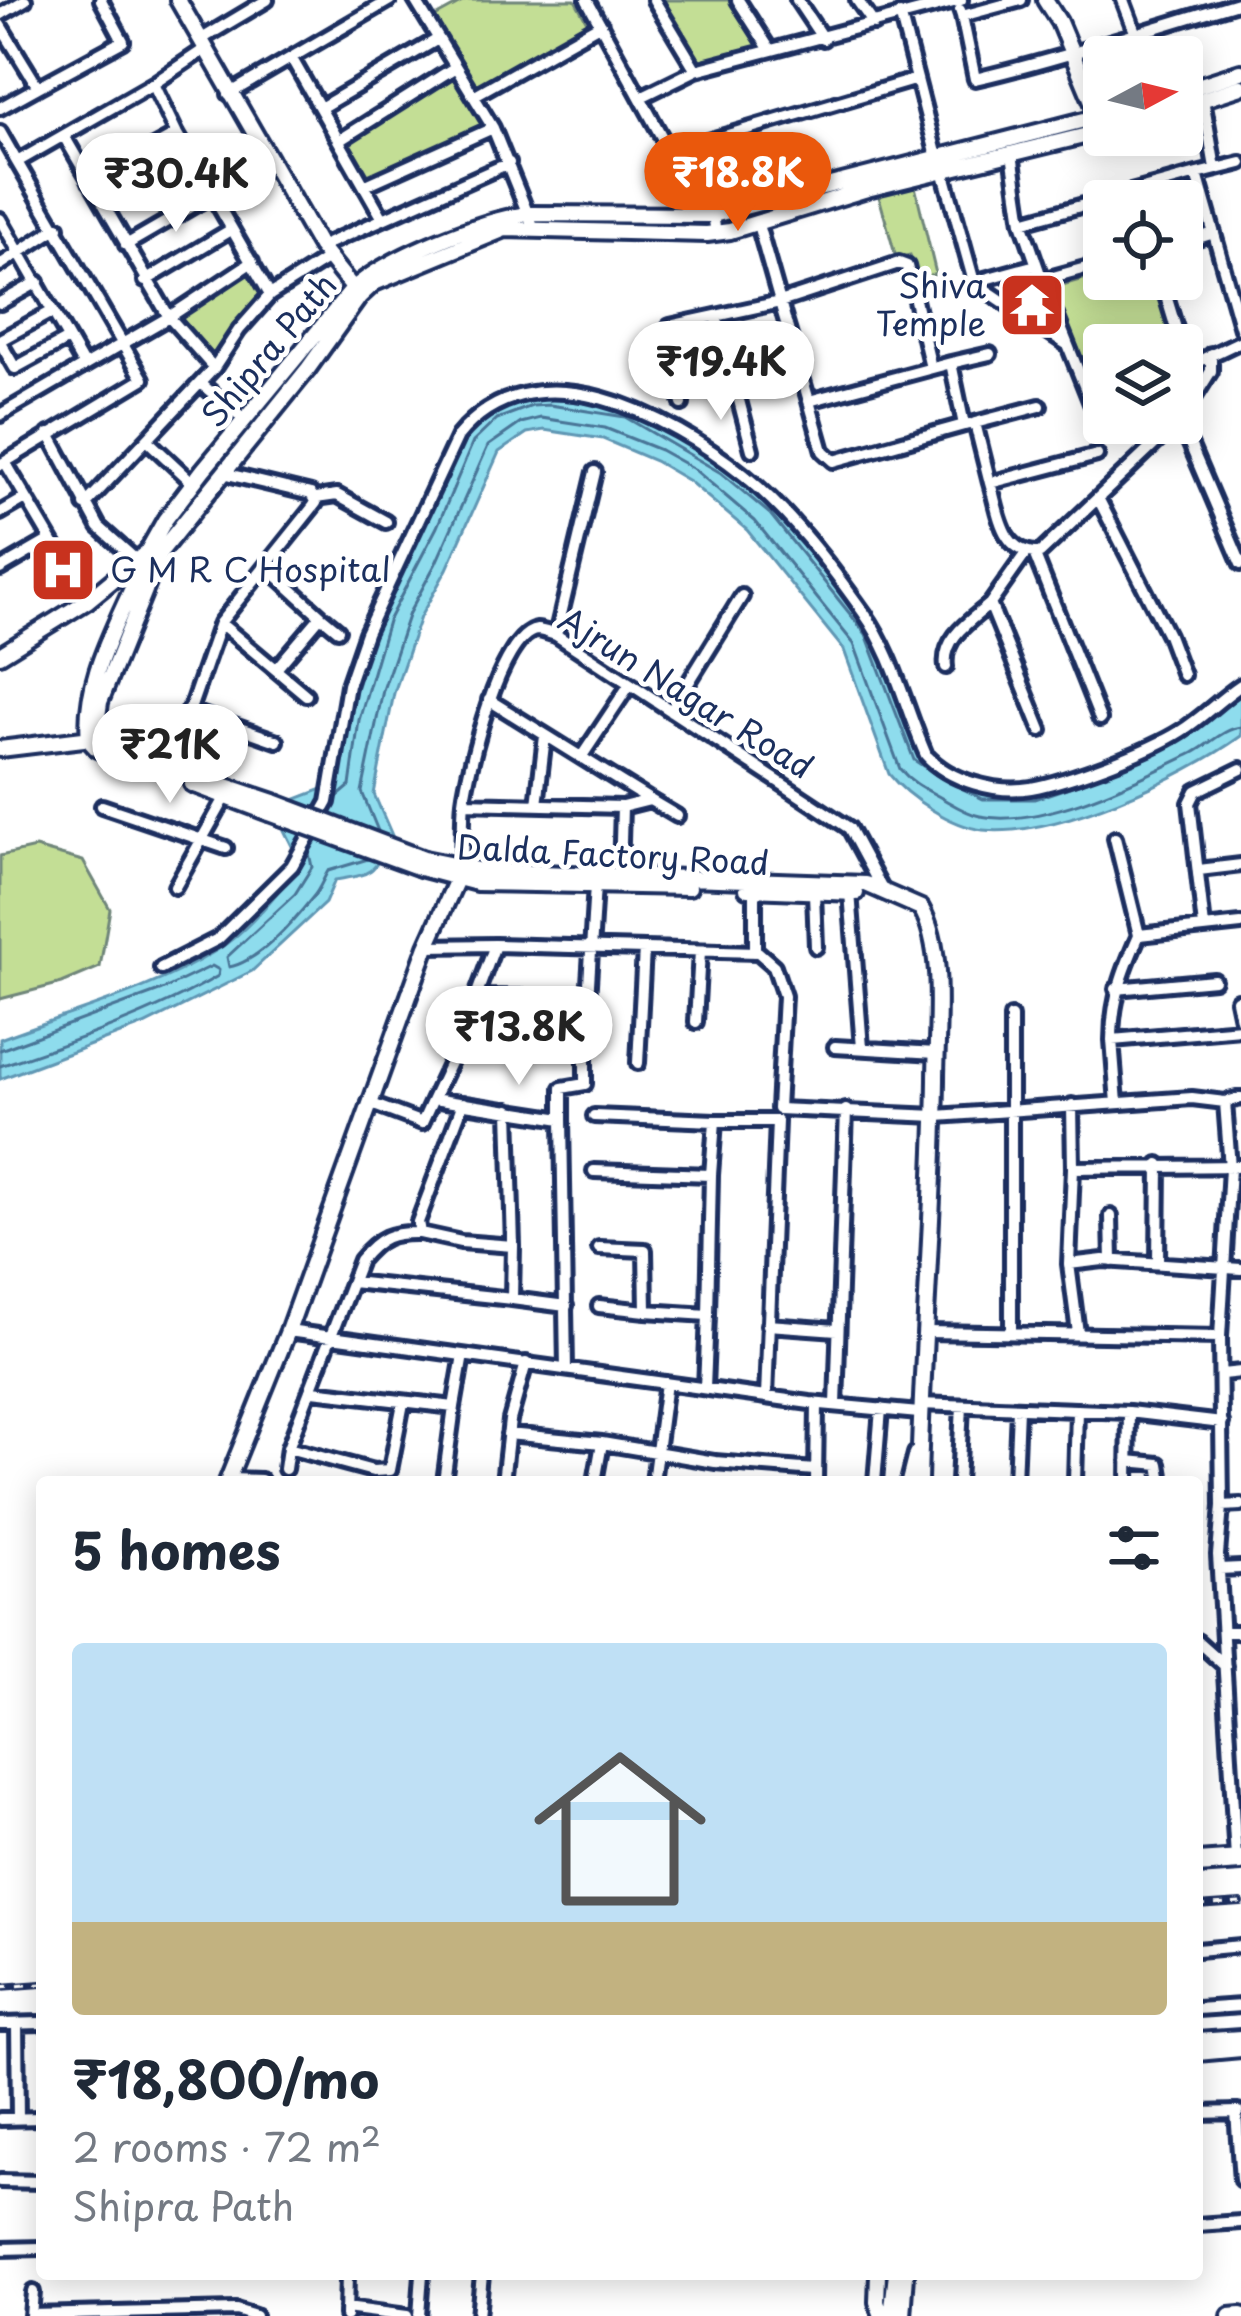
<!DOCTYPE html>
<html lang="en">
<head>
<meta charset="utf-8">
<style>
  :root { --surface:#fff; --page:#f2f2f3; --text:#1f2937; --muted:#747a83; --accent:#ea580c }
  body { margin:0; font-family:"Playpen Sans",sans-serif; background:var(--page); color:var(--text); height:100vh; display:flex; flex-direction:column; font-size:45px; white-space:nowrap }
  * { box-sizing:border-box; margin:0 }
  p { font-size:39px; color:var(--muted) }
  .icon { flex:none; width:66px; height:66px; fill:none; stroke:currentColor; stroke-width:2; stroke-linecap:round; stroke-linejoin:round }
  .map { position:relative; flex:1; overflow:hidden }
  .side { position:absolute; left:36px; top:1476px; width:1167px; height:804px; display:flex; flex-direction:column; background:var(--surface); border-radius:12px; box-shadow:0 6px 30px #0003 }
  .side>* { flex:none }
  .needle { width:78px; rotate:83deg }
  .fabs { position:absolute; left:1083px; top:36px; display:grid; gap:24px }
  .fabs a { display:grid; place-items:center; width:120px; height:120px; border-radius:12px; background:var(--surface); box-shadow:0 6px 30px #0003; font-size:60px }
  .price { position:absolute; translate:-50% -102px; padding:0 27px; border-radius:42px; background:#fff; color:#222; font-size:39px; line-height:78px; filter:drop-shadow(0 3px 6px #0008) }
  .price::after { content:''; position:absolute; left:50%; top:72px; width:36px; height:27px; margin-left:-18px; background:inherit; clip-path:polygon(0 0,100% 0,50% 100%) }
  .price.selected { background:var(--accent); color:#fff }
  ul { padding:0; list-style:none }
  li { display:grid; align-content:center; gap:24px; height:636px; padding:0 36px }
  li span { display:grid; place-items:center; height:372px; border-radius:12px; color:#555 }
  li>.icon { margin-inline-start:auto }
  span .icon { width:216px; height:216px; fill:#fffc; stroke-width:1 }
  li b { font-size:51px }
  h2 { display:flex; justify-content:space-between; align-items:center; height:144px; padding:0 36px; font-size:51px }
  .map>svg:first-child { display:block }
</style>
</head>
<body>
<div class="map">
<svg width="1241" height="2316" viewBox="0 0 1241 2316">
  <rect width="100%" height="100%" fill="#fff"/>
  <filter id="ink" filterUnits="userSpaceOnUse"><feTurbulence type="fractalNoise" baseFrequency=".00833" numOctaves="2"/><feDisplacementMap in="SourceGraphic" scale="24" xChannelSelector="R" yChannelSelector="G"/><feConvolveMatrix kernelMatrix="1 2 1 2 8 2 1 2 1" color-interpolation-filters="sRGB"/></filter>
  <g filter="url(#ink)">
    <path fill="#c3de95" stroke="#6f867a" stroke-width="3" d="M466,0H575L589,25L474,88L435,17Z
      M661,0H734L764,46L699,65Z
      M452,73L483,125L370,178L348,140Z
      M188,154L212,195L164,223L140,181Z
      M914,182L936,274L917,280L910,255L896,258L878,193Z
      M252,262L270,295L214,368L169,317Z
      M1104,273V279H1155L1176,345H1104V393L1099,396L1052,288Z
      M35,848L83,861L110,909L100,967L62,983L0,999V856Z"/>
    <path fill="#8edced" stroke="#6097b4" stroke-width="3" d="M581,395L670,427L779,505L877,629L925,754L982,787L1054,782L1194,725L1241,690V736C1185,777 1054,838 983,830C952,826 908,798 889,774L844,650L747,530L689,481L655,461L603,439L544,430L527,433L499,452L447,569L420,617L394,693L374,794L394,840L388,842C374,876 369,874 335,880L325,903L252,971L144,1025L0,1079V1039C71,1012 153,991 217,950C252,928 276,893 301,864L284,830L291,801L338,783L348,718L377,616L426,521L463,435L507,401Z"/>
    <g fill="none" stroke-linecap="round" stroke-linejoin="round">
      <path stroke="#497497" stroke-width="3" d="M945,780L983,799H1034L1087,781
        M337,797L350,786L359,720L388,621L437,527L473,442L497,419L532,406L550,405L625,417L721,473L770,514L866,634L914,760L941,778
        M378,831L362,792L383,690L409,613L436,563L488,446L521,423L541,418L605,428L660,450L694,469L755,521L854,644L900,769C911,782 923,788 938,796C951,803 965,813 980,816C1042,829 1137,780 1193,753C1209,745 1223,729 1241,727
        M309,853L312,867L295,894L227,957L229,967C258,962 294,921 313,897C320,889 323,879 328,871L368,859
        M0,1050L162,990L212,966L219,970L218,976C150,1016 74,1041 0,1066"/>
      <defs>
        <path id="pedestrian" d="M1197,1869L1241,1866"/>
        <path id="minor" d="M415,0L493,128L533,227
          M587,0L670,152L713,215L716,233
          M654,0L696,70L961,0
          M738,0L770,50
          M797,0L823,39
          M857,0L874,24
          M1123,0L1135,32
          M960,10L962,16L1021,0
          M0,15L25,0
          M962,16L975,79C1065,58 1152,28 1241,2
          M0,25L38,87L0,108
          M200,40L267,0
          M292,59L382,217
          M917,79L937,157
          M153,84L177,134L270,295
          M38,87L123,41L101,0
          M229,94L390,0
          M475,95L601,24
          M641,97L696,70
          M1203,99L1215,168
          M322,107L438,39
          M0,132L17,162
          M64,136L169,317L252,262
          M340,140L454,68
          M670,152L917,79L900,14
          M1012,154L1022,222L1042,280L1104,263
          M1241,163L1197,174L1241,329
          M943,170L974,282L1065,343
          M90,182L177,134
          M366,185L493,128
          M0,219L84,366L0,415
          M1022,222L1197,174
          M1182,243L1214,233
          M126,245L212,195
          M320,247L509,163
          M0,265L58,227
          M1161,279L1181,345
          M1042,280L1091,403L1096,407L1104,405
          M145,281L232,229
          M974,282L1036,265
          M0,303L38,282
          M716,316L735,385L799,371
          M0,340L53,311
          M0,342L15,368L68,339
          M951,363L809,401L823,451L834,461L964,425
          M84,366L169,317L214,368
          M1182,369L1241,341
          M200,383L245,420
          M735,385L752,450
          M809,401L780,302L899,263L907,266L931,368
          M682,404L667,336L670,326L780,302L757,221
          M1182,417L1211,371V354
          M1181,423L1241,564
          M970,424L964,425L951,363L990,354
          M49,434L99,527L136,560
          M147,440L193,483
          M1097,455L990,483C999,513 1001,554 1040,553L1177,423
          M5,462L87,601
          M0,465L143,379L17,162L153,84L205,49
          M990,483L975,423L1040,406
          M316,498L337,495L386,522
          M1099,500L1168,635L1183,675
          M85,505L214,368L239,330L270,295L330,257
          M0,513L24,499
          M1026,553L990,604L1041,730
          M1034,553L1100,719
          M267,567L321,616L276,669
          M0,569L50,540
          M321,616L338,630
          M220,623L306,695
          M556,635L595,472
          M946,667C942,638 970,621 990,604
          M188,710L277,741
          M671,711L742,596
          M582,756L630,684
          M170,767L220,623L316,503L311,494L223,473
          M650,800L677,816
          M464,803L622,807L650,800L489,700
          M537,805L545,736
          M102,806L226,848
          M1115,838L1139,935
          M462,868C463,846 462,823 464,801C468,769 500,634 537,630C542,630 552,634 556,635L849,828L884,893
          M1199,870L1241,865
          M620,875L622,807
          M595,885L585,1050H456L495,945L758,952L774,966L784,996L778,1109L937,1116L1192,1098L1225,1102L1241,1098
          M175,887L225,798
          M814,892L816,947
          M850,892L862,1048
          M1204,927L1190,803L1196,791L1241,769
          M427,946L495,945
          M755,952V889
          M161,968L218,939L292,866L328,802L348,685L366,633L458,436C534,343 670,416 744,475C790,512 830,565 864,613C894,655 905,708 926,755C949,781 997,794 1031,788C1069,781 1148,752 1181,731C1202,718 1220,699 1241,685
          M1116,989L1214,980
          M477,997L587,998
          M1237,1000L1241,1019
          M1011,1017V1331
          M696,1022L700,951
          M1112,1040C1112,1000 1123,971 1139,935L1241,924
          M835,1047L936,1053
          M456,1050L433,1099L562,1119V1088L585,1084V1050
          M638,1063L644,949
          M1225,1102L1230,1168L1220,1337L1222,1506L1218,1555L1236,1858
          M369,1103L422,1123L433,1099
          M463,1103L418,1222L420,1233L461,1242L513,1246L509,1110
          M1117,1103L1112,1040L1241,1029
          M1072,1105L1073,1168L1241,1166
          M594,1116L715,1121
          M562,1119L566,1369
          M1073,1168L1069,1264L1103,1260L1241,1269
          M594,1171L711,1175L708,1315
          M711,1175L715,1121H777L766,1397
          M1111,1216L1112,1261
          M513,1246L512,1299L566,1306
          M599,1248L645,1250L646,1311L708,1315L705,1388
          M1158,1263L1159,1164
          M1069,1264L1078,1333
          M352,1282L512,1299
          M599,1306L646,1311
          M768,1325L837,1330
          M288,1331L810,1403L919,1413
          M926,1332L1220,1337
          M1222,1374L1241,1372
          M313,1391L454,1407L463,1355
          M920,1404L1129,1412L1222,1423
          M836,1405L846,1110
          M508,1434L602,1443
          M288,1448L373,1471L390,1470L403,1403
          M1128,1461L1159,1464L1162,1482
          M285,1469L288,1448L360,1260C379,1237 391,1232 420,1233
          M229,1479L261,1480
          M444,1482L454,1407
          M503,1482L510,1420L526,1363
          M595,1482L602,1443L715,1462L815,1470
          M653,1482L666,1383
          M816,1482L817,1404
          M875,1482L881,1409
          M958,1482L962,1406
          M1015,1482L1018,1408
          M1075,1482L1077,1410
          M1128,1482L1129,1412
          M1222,1506L1241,1505
          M1219,1569L1241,1568
          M1223,1632H1241
          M1197,1641L1225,1666
          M1197,1950L1241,1946
          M1197,2009L1241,2006
          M0,2024L42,2023
          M17,2024L18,2119
          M1236,2112L1241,2180
          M1197,2113L1238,2112
          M0,2119L42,2118
          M0,2181L42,2182
          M1197,2225L1241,2222
          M0,2249L42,2248
          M346,2308L407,2316
          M31,2315L236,2310L255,2316
          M31,2316L33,2292
          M346,2316L347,2274
          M419,2316L422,2274
          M478,2316L482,2274"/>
        <path id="tertiary" d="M178,0L320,247L356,292
          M1045,0L1059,22L1102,125
          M1182,91L1241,72
          M1182,106L1241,87
          M0,655L87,601L147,552L165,520L203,470L353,289C387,258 483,219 529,214L713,215L1104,115
          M100,737L97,724L100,702L161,551L307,370L360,296L374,283L505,229L707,234L730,231L867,189L1104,131
          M89,740C82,673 125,613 147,552
          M89,740L97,749L126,760
          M0,749L100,737L170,767L274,802
          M192,784L269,813
          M424,859L483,871L866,884L921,908C946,951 936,1031 936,1080C934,1214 922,1348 919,1482
          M420,868L477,883L689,887
          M747,889L856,893
          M227,1482L288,1331L427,946L462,868
          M909,1482L916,1454
          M1197,1861L1241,1858
          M1197,2041L1241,2038
          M1197,2053L1241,2049
          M878,2274L877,2302L882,2316
          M891,2316L896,2274
          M903,2316L906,2274
          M1230,2316L1241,2315"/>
      </defs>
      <use href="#pedestrian" stroke="#1b2f5e" stroke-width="16"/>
      <use href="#minor" stroke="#1b2f5e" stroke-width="20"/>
      <use href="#tertiary" stroke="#1b2f5e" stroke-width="22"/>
      <use href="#pedestrian" stroke="#fff" stroke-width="8"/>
      <use href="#minor" stroke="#fff" stroke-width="10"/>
      <use href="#tertiary" stroke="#fff" stroke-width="14"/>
      <defs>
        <path id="rail" d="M1197,1906L1241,1903
          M0,1987L42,1984"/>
      </defs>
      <use href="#rail" stroke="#1b2f5e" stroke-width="8"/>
      <use href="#rail" stroke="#fff" stroke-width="3" stroke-dasharray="9" stroke-linecap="butt"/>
      <defs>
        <path id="tertiary-bridge" d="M274,802L424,859
          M269,813L420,868"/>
      </defs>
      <use href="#tertiary-bridge" stroke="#1b2f5e" stroke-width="22" stroke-linecap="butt"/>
      <use href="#tertiary-bridge" stroke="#fff" stroke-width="14"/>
    </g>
  </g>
  <defs>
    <symbol id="temple-square" viewBox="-11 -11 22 22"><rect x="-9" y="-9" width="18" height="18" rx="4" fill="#c8321e" stroke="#fff"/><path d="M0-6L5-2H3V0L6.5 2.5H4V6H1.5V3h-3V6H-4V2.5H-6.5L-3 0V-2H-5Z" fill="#fff"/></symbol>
    <symbol id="hospital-square" viewBox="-11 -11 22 22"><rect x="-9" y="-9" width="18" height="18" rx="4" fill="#c8321e" stroke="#fff"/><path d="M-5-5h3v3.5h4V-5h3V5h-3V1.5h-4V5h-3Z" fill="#fff"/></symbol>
  </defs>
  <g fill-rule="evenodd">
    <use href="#temple-square" x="994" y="267" width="76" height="76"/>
    <use href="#hospital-square" x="25" y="532" width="76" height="76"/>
  </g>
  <g text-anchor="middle" stroke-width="10" stroke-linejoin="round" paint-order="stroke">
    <g font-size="33" fill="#1b2f5e" stroke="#fff" text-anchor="end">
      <text x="986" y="298">Shiva<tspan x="986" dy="38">Temple</tspan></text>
      <text x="110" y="582" text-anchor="start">G M R C Hospital</text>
    </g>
    <g font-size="33" fill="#1b2f5e" stroke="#fff">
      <text transform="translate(269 350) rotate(-50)" y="12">Shipra Path</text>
      <text transform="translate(686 693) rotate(32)" y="12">Ajrun Nagar Road</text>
      <text transform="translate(613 855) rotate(3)" y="12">Dalda Factory Road</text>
    </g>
  </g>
</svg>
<div class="fabs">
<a><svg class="needle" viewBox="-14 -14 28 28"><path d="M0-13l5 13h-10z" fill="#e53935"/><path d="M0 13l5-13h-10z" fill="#747a83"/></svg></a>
<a><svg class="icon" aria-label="locate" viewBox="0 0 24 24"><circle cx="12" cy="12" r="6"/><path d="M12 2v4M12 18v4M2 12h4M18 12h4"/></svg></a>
<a><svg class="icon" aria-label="layers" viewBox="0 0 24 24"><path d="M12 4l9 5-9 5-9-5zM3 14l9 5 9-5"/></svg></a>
</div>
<b class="price selected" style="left:738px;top:234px">₹18.8K</b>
<b class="price" style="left:176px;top:235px">₹30.4K</b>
<b class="price" style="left:721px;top:423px">₹19.4K</b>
<b class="price" style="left:170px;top:806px">₹21K</b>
<b class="price" style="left:519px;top:1088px">₹13.8K</b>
<section class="side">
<h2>5 homes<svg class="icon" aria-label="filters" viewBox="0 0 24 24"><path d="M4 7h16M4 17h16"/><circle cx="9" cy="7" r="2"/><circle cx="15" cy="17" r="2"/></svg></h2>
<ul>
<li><span style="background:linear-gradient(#bfe0f5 75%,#c2b280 0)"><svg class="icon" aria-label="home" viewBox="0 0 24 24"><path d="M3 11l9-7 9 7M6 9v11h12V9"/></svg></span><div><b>₹18,800/mo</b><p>2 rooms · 72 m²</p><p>Shipra Path</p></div></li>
</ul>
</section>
</div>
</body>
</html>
